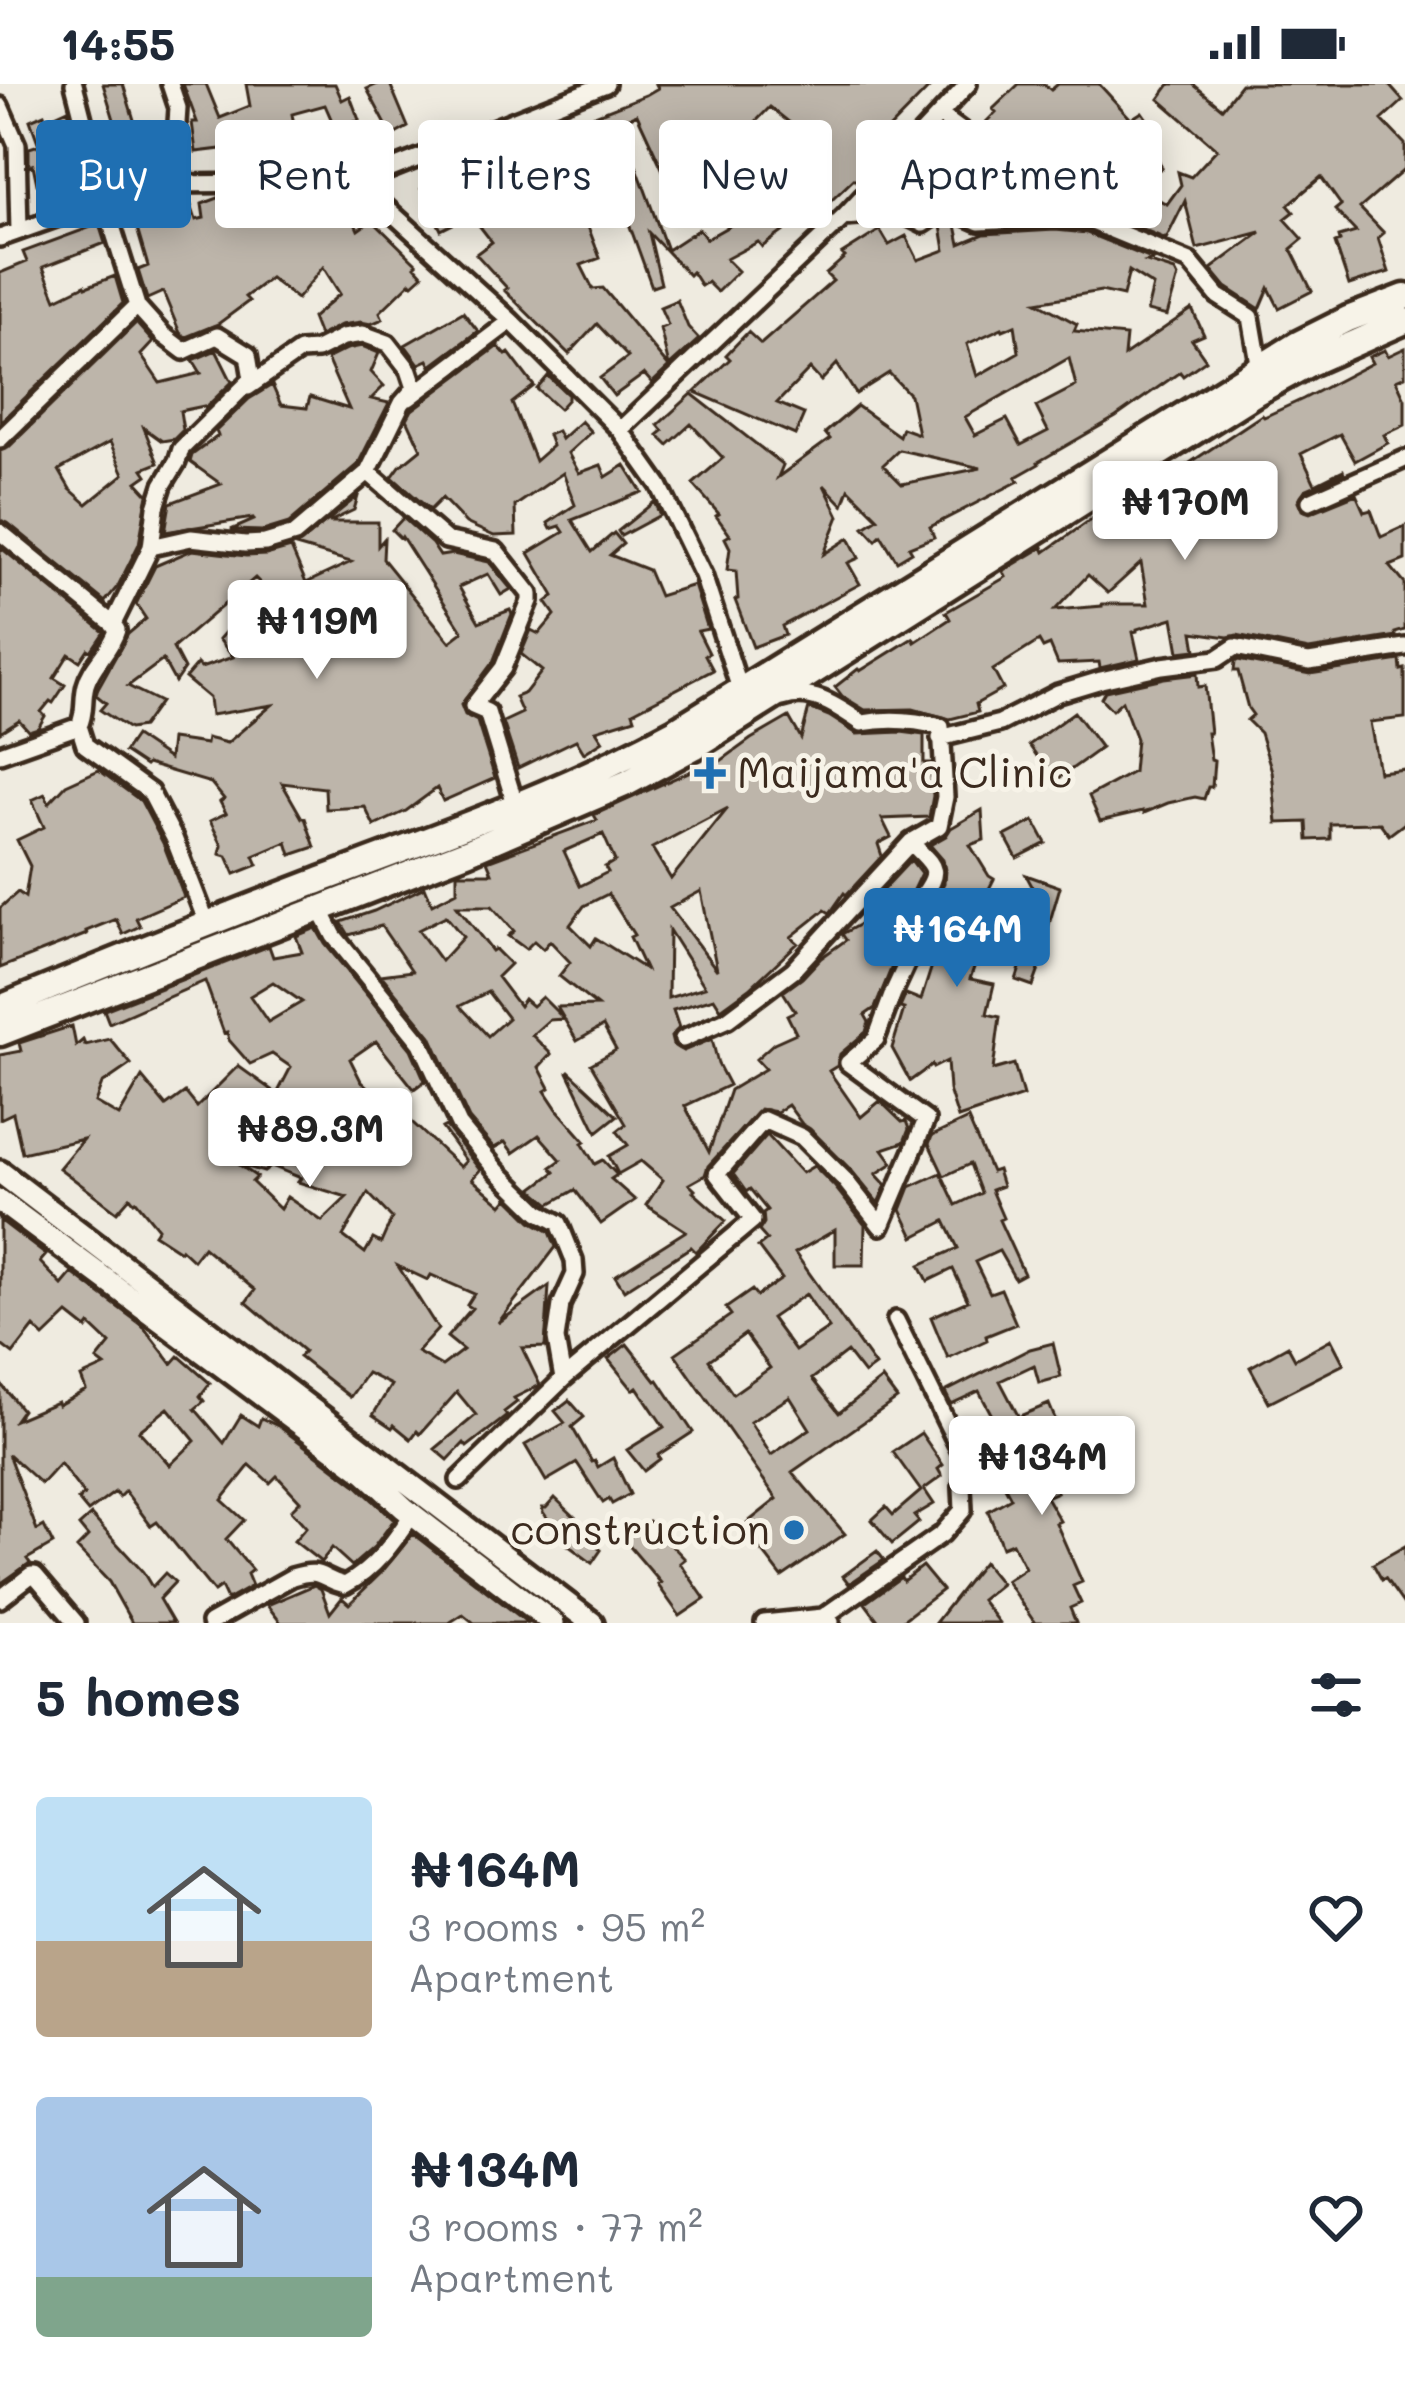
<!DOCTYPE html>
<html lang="en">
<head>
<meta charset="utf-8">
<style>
  :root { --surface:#fff; --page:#f2f2f3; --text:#1f2937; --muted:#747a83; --accent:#1f6fb2 }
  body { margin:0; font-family:Mali,sans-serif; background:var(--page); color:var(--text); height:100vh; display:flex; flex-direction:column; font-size:45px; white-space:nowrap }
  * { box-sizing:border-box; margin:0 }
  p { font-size:39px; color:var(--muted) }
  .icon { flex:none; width:66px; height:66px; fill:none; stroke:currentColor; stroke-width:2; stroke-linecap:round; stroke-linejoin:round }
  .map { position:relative; height:1539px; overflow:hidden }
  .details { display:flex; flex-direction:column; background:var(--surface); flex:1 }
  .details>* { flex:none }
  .top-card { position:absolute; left:36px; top:36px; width:1335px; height:108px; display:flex; gap:24px }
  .price { position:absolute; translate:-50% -102px; padding:0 27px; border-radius:12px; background:#fff; color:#222; font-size:39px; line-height:78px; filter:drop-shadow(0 3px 6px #0008) }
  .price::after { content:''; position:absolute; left:50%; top:72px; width:36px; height:27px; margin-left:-18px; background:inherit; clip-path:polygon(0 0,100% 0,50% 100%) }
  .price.selected { background:var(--accent); color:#fff }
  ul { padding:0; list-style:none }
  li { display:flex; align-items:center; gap:36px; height:300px; padding:0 36px }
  li span { display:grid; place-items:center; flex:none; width:336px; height:240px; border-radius:12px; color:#555 }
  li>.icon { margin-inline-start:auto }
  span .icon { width:144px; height:144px; fill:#fffc; stroke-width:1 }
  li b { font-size:51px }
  h2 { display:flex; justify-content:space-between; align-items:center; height:144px; padding:0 36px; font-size:51px }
  .chip { padding:0 42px; border-radius:12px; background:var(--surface); box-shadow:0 6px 30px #0003; font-size:42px; line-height:108px }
  .chip.selected { background:var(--accent); color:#fff }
  .status { display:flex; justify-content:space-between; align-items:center; height:84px; padding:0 60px; background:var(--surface); direction:ltr }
  .status svg { height:33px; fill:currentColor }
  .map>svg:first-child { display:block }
</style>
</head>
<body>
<div class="status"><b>14:55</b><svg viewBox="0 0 49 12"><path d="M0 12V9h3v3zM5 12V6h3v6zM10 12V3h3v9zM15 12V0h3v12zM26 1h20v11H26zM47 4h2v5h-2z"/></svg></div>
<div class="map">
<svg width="1405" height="1539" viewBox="0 0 1405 1539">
  <rect width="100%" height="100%" fill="#efebe0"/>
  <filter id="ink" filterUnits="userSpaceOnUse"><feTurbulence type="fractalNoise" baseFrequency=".00833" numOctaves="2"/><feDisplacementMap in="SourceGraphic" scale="24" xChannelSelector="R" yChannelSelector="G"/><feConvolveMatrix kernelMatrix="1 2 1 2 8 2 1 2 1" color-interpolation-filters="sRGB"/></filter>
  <g filter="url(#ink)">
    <path fill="#bdb5aa" stroke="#3b2a1e" stroke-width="3" fill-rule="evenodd" d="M103,0H123L138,49L120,55Z
      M183,0H206L220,34L250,22L246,0H335L342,16L350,12L359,36L336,46L325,21L292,30L300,71L274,77L270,59L196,68L192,38H197Z
      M378,0H390L408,43L392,52L367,5Z
      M656,0H933L884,50L894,59L859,99L854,95L815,132L810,128L762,163L758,158L726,175L738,187L717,208L707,198L701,202L692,188L689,191L649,149L661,200L652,203L620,115L598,126L588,103L617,89L592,32L646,11L658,4ZM770,23L810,55L788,76L772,65L763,77L738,56ZM637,30L685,134L706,124L786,110L706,155L699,145L667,166L620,37Z
      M1019,0H1044L1051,6L1058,0H1099L1131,35L1142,28L1152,42L1143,48L1151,58L1162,84L1130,100L1167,120L1181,101L1178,88L1191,93L1217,65L1159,15L1170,0H1193L1222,24L1241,0H1388L1403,17L1382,36L1405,60V85L1360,124L1384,149L1378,154L1389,188L1349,201L1335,159L1340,157L1339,153L1356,148L1335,126L1341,121L1321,93L1288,121L1294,128L1285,135L1303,155L1291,165L1312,207L1279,224L1269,204L1260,225L1226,203L1211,185L1261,148L1197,165L1185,117L1166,155L1096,126L1100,119L1080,106L1083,102L1065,81L1052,99L979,45L996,28L993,25Z
      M68,25L85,90L37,100L33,81L29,83V64L39,61L30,36L44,30L46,35Z
      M566,57L573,74L551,82L564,92L540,125L565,113L591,129L584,132L600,174L581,181L593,205L603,204L669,283L652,299L644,290L614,312L600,294L628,273L597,240L569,270L504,206L507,204L476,170L492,158L471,131L441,146L421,105L461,86L464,90L532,63L535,69Z
      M1015,101L1041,120L1039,123L982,126L981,116L1008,114Z
      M321,110H342L358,146L372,136L417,180L415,182L423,191L413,200L411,198L380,228L383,235L371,240L361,238L341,241L319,252L312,234L340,210L323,183L297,215L270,194L245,213L249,217L218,240L186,253L180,249L163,208L147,215L138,186L148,182L132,128L188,112L196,136L204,134L202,120L226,111H247L254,129L280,111L282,115L291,111H306L308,116Z
      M948,138L956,141L960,160L984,150L1055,146L1087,149L1154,176L1147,178L1175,187L1178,193L1167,232L1147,227L1153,202L1129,187L1123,212L1101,207L1037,218L1077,240L1074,247L1126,252L1124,272L1192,225L1204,251L1192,256L1206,276L1183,292L1180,288L1116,333L1038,378L1039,380L1016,393L1019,397L930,443L934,453L909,463L912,468L897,477L881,451L876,456L864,443L878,434L849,405L843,421L824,401L839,432L824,470L849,454L859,474L848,479L860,500L782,542L785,551L753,563L735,516L738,515L736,487L727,486L730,464L725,454L730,451L716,432L719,430L693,400L723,374L691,340L668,361L658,351L663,347L658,341L692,310L783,381L778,393L830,355L825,349L857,322L899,352L902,344L918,350L910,311L889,289L856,310L837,280L821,297L810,285L777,319L804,330L795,351L695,308L730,275L726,271L748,248L761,260L833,197L826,190L845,173L842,170L880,146L889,161L906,152L918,176L945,166L941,142ZM1015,241L1019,268L977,292L967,260L1002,244L1003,246ZM1069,274L1076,302L1036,323L1048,347L1021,361L1007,335L975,351L965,333ZM899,366L927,372L981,384L902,400L883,381Z
      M99,140L105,159L43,183L56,215L85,201L86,203L115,192L123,219L0,338V189L27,178L23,168Z
      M677,216L688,243L699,255L669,282L660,244L668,241L660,223Z
      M463,228L478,247L431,282L428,276L419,280L405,261Z
      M136,239L153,258L141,271L160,299L201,289L193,276L216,266L232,298L205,324L204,322L180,327L183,346L174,355L162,357L144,344L158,379L143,385L147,391L137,398L148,410L139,460L118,502L105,518L8,439L0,436V367L8,364ZM110,358L124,390L87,420L70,405L59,386Z
      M362,262L379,269L371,288L384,302L371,315L389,319L358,380L289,439L263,447L231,446L254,436L253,434L165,448L170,419L221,400L190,378L192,371L218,352L216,347L249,315L272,301L281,321L307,324L310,313L349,325L327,275L347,265Z
      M498,262L506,271L509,269L534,302L512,319L535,377L552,362L548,351L557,347L561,355L581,337L591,348L568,369L579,389L601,381L606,393L625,381L642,408L572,436L592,468L614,449L623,460L610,471L648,486L659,512L694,501L708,545L698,547L709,569L705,571L713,586L633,628L635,634L596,646L603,657L584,669L576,656L518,684L503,638L522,629L515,613L525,609L542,587L521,570L531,546L539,550L555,531L546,518L554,512L529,469L564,448L560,442L551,445L548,439L575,421L563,389L515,422L516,451L494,452L466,439L442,414L430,426L392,393L400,382L421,365L407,335L412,326Z
      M1405,264V292L1396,296L1405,315V341L1384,351L1388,359L1355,377L1340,350L1301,370L1315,400L1343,386L1344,389L1305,406L1298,417L1302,426L1310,429L1356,410L1364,428L1371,426L1381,453L1405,442V476L1390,482L1405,500V546L1395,549L1396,552L1309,566L1237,551L1228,553L1193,548L1196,566L1179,568L1173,534L1137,545V547L1133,548L1139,575L1100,584L1099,578L1058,580L1050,561L1043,564L1039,557L993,586L1003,605L976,620L978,628L950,635L913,625L865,626L842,612L835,603L858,585L860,587L913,554L915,558L950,535L946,528L1006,493L1003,487L1043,463L1045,468L1093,434L1098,440L1262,331L1264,333L1303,315L1372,279L1369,273L1385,266L1388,272ZM1141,479L1148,520H1102V522L1055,526L1088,491L1108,509Z
      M548,292L568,311V315L559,325L537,305Z
      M358,412L354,426L329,438H378V462L384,455L383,475L450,558L463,548L402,453L401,455L392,446L403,434L432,460L440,472L453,470L489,478L511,505L501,511L488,490L459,503L479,538L510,526L512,530L493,578L461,621L465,631L477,637L495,694L443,717L437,704L406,727L374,742L365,723L326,725L325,704L282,699L302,734H305L315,763L291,771L287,758L254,772L258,781L235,790L227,772L220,770L222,761L210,737L226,729L220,718L224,715L211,699L147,680L145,682L124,668L135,652L169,675L171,655L206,660L207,654L227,659L272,621L211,631L209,614L185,594L197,580L201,584L233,573L219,555L264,503L255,494L173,564L184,585L175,598L163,576L128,602L160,618L142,643L129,645L100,626L106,619L96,611L98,604L128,550L146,535L136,520L155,482L192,466L246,472L266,471L291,464L306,499L351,478L296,462Z
      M654,418L660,431L621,452L618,447Z
      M0,463L104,548L91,567L88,565L80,577L69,570L54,594L65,601L53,619L50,617L41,628L45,632L38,644L29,647L19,636L0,648Z
      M1238,576L1310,590L1400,576L1401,586L1405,585V634L1370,638L1379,688L1405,685V739L1389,751L1380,739L1330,740V755L1308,756L1307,738L1277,739L1272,687L1260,649L1247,636L1253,631L1248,624L1238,587H1234L1235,578Z
      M1197,590L1198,603L1205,602L1210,649H1207L1211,676L1214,677L1212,703H1208L1204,715L1195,713L1168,719L1144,729L1143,727L1100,737L1089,712L1133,688L1136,655L1122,617L1112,626L1101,614L1105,607L1164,594Z
      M809,624L829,632L857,650L901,648L924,651V679H931L933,712L929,733L882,735L891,753L878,760L882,772L846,811L844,809L830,829L825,826L791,853L798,859L750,904L721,925L714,914L673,926L679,944L671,953L673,961L683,967L712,955L718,980L729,1001L685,1022L709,1068L730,1006L765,985L756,975L774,959L796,949L787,931L795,927L783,908L802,894L821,874L846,856L842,850L871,834L866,824L911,776L921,789L911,810L916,830L913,838L894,844L901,863L893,866L895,875L875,924L865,931L869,938L866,948L840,970L837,982L829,987L861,1033L880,1017L902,1038L906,1037L909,1045L904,1058L883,1065L893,1079L876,1090L886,1101L878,1119L852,1087L810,1045L802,1040L788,1021L777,1028L760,1025L708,1082L705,1091L689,1100L695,1106L693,1108L726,1137L696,1168L691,1163L624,1206L615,1192L686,1147L646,1121L663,1096L641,1077L618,1090L609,1072L628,1061L617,1047L626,1040L591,980L616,966L603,942L577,957L557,923L597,922L559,892L570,878L550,857L543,865L534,857L526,865L508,852L514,847L492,822H457L492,867L495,865L510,880L497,893L519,922L524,915L532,922L542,913L564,935L549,936L532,951L551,970L539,983L550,1004L545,1007L557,1025L585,1057L582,1059L595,1080L603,1076L617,1091L611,1095L635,1116L601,1140L575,1106L550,1120L532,1105L555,1088L551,1083L561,1076L539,1051L513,1069L505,1058L494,1064L469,1035L431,952L381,891L412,887L381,842L349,851L341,838L374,827L425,803L432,820L457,807V789H492L487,777L597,736L594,731L691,687L693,691L718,679L751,655L789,633L801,654ZM728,724L671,795L652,764ZM603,750L615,777L605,783L608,788L580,802L564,767ZM701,807L717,886L670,824ZM608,810L634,851L630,853L645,885L596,854L591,862L570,841L584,822ZM446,832L463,853L441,877L418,846ZM669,846L705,903L668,914ZM488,908L508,934L488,952L460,922Z
      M1074,628L1101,664L1055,697L1029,661Z
      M99,686L141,717L163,759L184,813L136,834L140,842L123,850L116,835L86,847L87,850L0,884V824L18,808L25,813L30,782L17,756L44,743L32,716L45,710L49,719L66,701Z
      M982,726L984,756L970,761L989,792L994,795L965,852L981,863L970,895L994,900L987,930L1000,933L993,986L1014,980L1023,1012L958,1034L949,1006L947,977L933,984L932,981L910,997L892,964L904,925L900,924L906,910L921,916L937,866L928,862L944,827L941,829L936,813L944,799L945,786L943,776L930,761L946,752L951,744Z
      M1034,737L1046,759L1017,774L1005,752Z
      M1026,791L1060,803L1047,847L1039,846L1041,880L1033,902L1016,896L1021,881L1022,846L1019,845L1024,831L1021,830L1028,810L1039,815Z
      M316,844L325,860L411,965L425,997L414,1005L376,957L350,975L361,997L382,1016L385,1013L460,1083L466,1077L442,1044L446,1042L480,1086L472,1095L502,1121L508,1114L531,1137L550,1148L556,1163L498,1239L549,1202L545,1263L522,1264L540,1301L514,1314L517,1318L504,1328L507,1332L467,1363L464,1359L448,1376L435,1365L476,1331L457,1308L420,1350L417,1347L411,1355L394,1341L392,1344L373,1331L391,1301L367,1289L350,1313L299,1273L304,1267L246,1218L255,1206L203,1163L193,1176L181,1165L180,1167L154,1150L158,1144L136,1117L134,1118L130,1113L117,1128L59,1084L83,1055L22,1069L13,1029L0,1035V971L21,967L19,959L72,942L76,962L83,956L85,961L110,955L131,980L102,1000L95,1018L119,1032L142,993L166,1022L185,1008L197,1023L238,982L277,1010L291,983L272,970L250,980L229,956L227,948L224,949L205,897L109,939L104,926L269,862L273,873L302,868L296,852ZM273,898L302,918L268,938L250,912ZM238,1080L264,1088L272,1082L301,1094L298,1098L347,1113L322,1137L287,1113L280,1125L252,1098L257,1093ZM368,1109L392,1134L381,1159L373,1155L365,1169L343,1152ZM398,1182L428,1196L431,1191L474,1210L467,1221L472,1224L447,1253L463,1266L442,1282L417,1268L438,1245Z
      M569,987L617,1032L597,1048L568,988Z
      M968,1035L991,1088L997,1086L1002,1102L991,1106L1003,1134L999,1136L1024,1190L1015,1195L999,1167L975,1178L990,1209L1001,1205L1016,1240L986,1252L987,1256L948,1274L931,1233L968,1217L953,1185L928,1197L920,1181L958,1164L945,1137L914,1153L901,1126L910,1103L941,1089L956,1121L981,1109L970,1080L944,1092L929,1060L932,1052Z
      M767,1051L802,1089L814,1082L835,1103L865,1141L864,1181H835V1146L795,1169L875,1282L864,1290L847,1268L812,1295L839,1329L882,1295L897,1315L792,1388L845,1450L782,1493L743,1442L777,1415L675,1270L731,1231L726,1224L752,1206L757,1212L782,1195L758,1163L767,1156L759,1147L764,1139L763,1129L767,1126L750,1105L746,1108L733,1090ZM806,1210L829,1244L795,1267L771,1234ZM745,1250L770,1284L733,1310L709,1276ZM790,1313L810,1345L771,1371L750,1338Z
      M0,1136L46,1171L40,1178L62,1201L72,1189L142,1241L172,1280L179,1272L210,1299L200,1312L204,1317L195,1325L224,1359L241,1331L258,1342L261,1334L280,1343L355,1400L394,1436L374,1463L352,1482L332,1464L321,1478L294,1457L306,1443L291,1426L300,1417L277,1392L270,1399L250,1381L222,1416L244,1436L226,1455L252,1486L247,1490L252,1502L227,1516L221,1503L214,1508L157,1438L151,1442L125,1407L119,1413L115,1408L88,1428L78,1416L84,1411L60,1379L41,1400L8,1370L37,1446L44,1442L53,1460L27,1475L30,1479L0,1500V1299L22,1326L15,1336L57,1318L58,1321L86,1306L81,1293L105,1282L97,1276L110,1260L90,1241L87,1245L68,1230L44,1253L34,1243L13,1270L0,1260ZM168,1324L195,1357L170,1381L139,1347Z
      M1331,1255L1344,1280L1269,1318L1250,1283L1288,1262L1295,1275Z
      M1053,1259L1061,1293L1039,1299L1034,1281L1000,1297L1022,1339L1003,1352L979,1307L951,1320L945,1308L1030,1265Z
      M627,1260L656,1297L658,1296L693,1348L658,1371L660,1375L644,1387L627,1366L664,1343L637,1303L633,1306L608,1275Z
      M569,1316L584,1333L572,1343L592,1378L595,1377L598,1383L613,1374L630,1410L612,1420L609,1415L603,1419L577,1379L546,1397L525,1361L565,1339L555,1327Z
      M1049,1320L1061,1349L1085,1340L1091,1356L1085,1358L1094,1383L1052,1398L1057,1408L1046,1413L1060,1437L1056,1439L1082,1498L1073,1502L1081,1519L1070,1524L1076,1539H1035L1006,1497L1025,1484L1012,1459L1002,1463L988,1427L1011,1414L996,1386L1036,1365L1022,1331Z
      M921,1349L943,1381L938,1385L942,1392L924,1405L934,1420L914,1432L919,1438L892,1460L872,1436L886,1423L893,1431L922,1406L921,1407L893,1368Z
      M555,1414L578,1436L569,1441L601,1466L592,1479L565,1459L543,1428L542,1424H546Z
      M91,1431L143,1488L152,1503L165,1489L175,1498L159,1515L173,1539H132L109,1498L77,1464L88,1453L79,1442Z
      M649,1437L685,1475L680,1479L705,1515L680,1532L658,1501L661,1499L625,1457Z
      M413,1450L528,1539H474L463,1530L449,1539H281L267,1521L314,1501L321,1505L330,1529L342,1514L349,1520L382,1488Z
      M1405,1462V1522L1385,1494L1382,1496L1373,1480Z
      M877,1467L884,1476L849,1500L843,1492Z
      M983,1478L1001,1500L981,1516L999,1539H935Z
      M922,1482L942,1506L899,1539H880L865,1519L901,1493L903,1497Z"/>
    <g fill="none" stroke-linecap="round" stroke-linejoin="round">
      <defs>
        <path id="minor" d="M74,0L104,117L137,222L163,251L184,267L217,252L248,271L252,295L181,365L177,378L163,401L156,423L151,463L113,540L117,546C111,567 91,581 86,601C82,616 86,628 79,642L85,661L150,708L174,754L207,839
          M170,0L178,24L173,100
          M0,22L17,61L19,147
          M940,31L1053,114L1055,134
          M358,98L511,237L620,346L659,401L703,491L740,605
          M844,133L901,129L923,140L947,124L979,138L1055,134L1090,137L1190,178L1218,212L1251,233L1260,285
          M0,154L104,117L173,100L358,98L606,0
          M409,314L511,237
          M620,346L844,133L968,0
          M0,355L137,222
          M368,388L446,456L496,467L530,510V517L503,584L473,622L487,628L516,723
          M1310,417L1405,375
          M0,448L113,540
          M151,463L191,454L245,460L265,459L295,450L368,388L402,319L415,304L409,286L388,259L363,250L343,253L317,266L300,267L248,303
          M940,654L1000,639L1058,609L1101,596L1162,582L1217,575L1235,563L1309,578L1405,563
          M0,670L79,642
          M319,823L334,852L421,959L459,1041L497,1087L539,1128L559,1139L574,1176L575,1190L561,1221L556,1255L563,1295
          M683,955L728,935L793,886L911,758
          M459,1396L563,1295L753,1136L717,1090L764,1036L802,1053L844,1095L881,1142L926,1036L848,979L876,955L893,909L929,831L923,811C944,783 931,781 911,758L939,742L945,713L941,643C915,636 889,634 862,639C838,623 813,604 783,614
          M0,1515L31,1491H35L76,1539
          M823,1533L942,1450L963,1426L962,1403L967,1380L896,1236
          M210,1539L292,1493C324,1483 318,1495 345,1501C375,1485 393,1459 412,1431
          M764,1539L823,1533L831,1538"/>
        <path id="secondary" d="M0,1088L592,1539
          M0,1117L365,1388L404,1424L553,1539"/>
        <path id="trunk" d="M0,924C104,881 208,839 313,799C436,753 559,710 675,647L1298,260L1348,235L1405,213
          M0,949L469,767L627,699L694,663L1255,309L1310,279L1405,237"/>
      </defs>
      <use href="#minor" stroke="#3b2a1e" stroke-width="24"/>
      <use href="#secondary" stroke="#3b2a1e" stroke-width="30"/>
      <use href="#trunk" stroke="#3b2a1e" stroke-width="33"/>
      <use href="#minor" stroke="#f7f3e8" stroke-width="15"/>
      <use href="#secondary" stroke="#f7f3e8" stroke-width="21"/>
      <use href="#trunk" stroke="#f7f3e8" stroke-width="24"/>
    </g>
  </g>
  <g fill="#1f6fb2" stroke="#f7f3e8" stroke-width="4.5">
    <path d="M704 671h12v12h12v12h-12v12h-12v-12h-12v-12h12z"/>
    <circle cx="794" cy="1446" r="12"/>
  </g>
  <g text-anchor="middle" stroke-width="10" stroke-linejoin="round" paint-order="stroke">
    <g font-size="42" fill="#3b2a1e" stroke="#f7f3e8" text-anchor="start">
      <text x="737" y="704">Maijama'a Clinic</text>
      <text x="770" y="1461" text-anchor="end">construction</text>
    </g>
  </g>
</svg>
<b class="price" style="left:1185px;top:479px">₦170M</b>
<b class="price" style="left:317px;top:598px">₦119M</b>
<b class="price selected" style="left:957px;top:906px">₦164M</b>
<b class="price" style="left:310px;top:1106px">₦89.3M</b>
<b class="price" style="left:1042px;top:1434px">₦134M</b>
<div class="top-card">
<a class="chip selected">Buy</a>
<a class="chip">Rent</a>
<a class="chip">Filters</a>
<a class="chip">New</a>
<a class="chip">Apartment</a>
</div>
</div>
<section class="details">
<h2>5 homes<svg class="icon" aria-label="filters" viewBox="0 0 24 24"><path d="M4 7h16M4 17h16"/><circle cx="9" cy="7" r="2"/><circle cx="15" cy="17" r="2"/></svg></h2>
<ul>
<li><span style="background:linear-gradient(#bfe0f5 60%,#b9a48a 0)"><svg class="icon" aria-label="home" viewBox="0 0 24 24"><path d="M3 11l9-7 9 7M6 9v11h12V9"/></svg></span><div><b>₦164M</b><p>3 rooms · 95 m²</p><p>Apartment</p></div><svg class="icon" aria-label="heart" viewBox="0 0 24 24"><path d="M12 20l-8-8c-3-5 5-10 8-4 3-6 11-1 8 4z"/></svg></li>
<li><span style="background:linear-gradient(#a9c7e8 75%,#7fa58c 0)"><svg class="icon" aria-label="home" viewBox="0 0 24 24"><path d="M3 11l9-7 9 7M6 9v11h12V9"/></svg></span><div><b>₦134M</b><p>3 rooms · 77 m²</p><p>Apartment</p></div><svg class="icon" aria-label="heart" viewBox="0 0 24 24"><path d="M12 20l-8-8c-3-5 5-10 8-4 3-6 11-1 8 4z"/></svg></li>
</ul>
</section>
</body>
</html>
